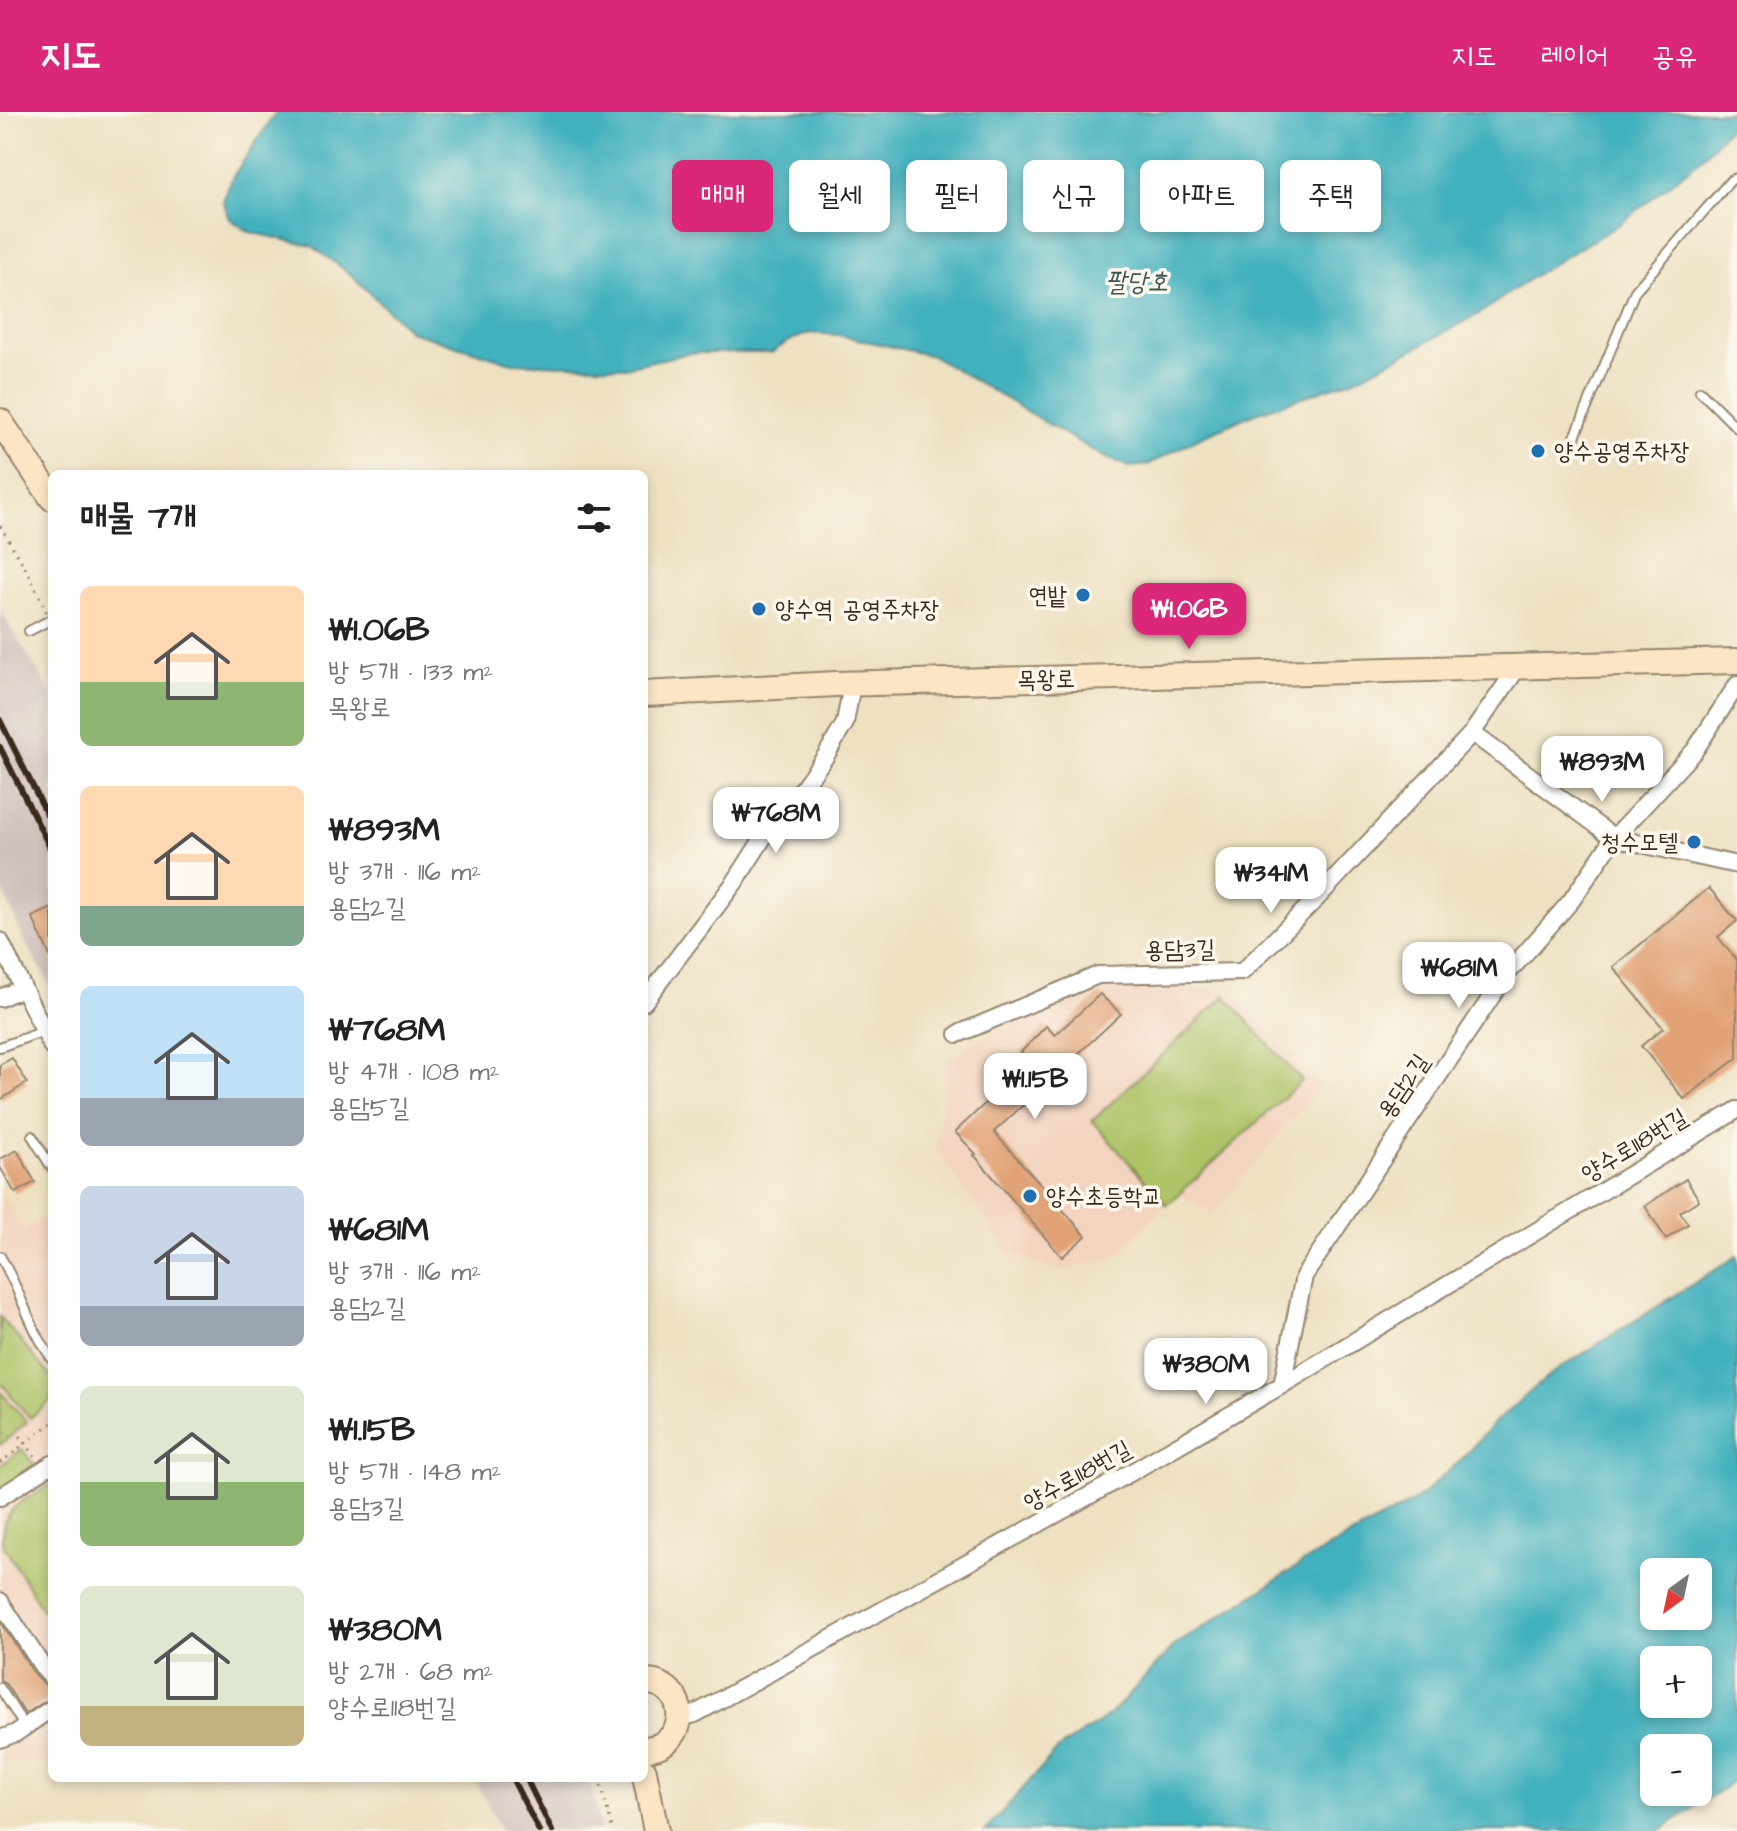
<!DOCTYPE html>
<html lang="ko">
<head>
<meta charset="utf-8">
<style>
  :root { --surface:#fff; --page:#f6f6f6; --text:#222; --muted:#767676; --accent:#db2777 }
  body { margin:0; font-family:"Architects Daughter","Poor Story",sans-serif; background:var(--page); color:var(--text); height:100vh; display:flex; flex-direction:column; font-size:30px; white-space:nowrap }
  * { box-sizing:border-box; margin:0 }
  p { font-size:26px; color:var(--muted) }
  .icon { flex:none; width:44px; height:44px; fill:none; stroke:currentColor; stroke-width:2; stroke-linecap:round; stroke-linejoin:round }
  .map { position:relative; flex:1; overflow:hidden }
  .sheet { position:absolute; left:48px; top:358px; width:600px; height:1312px; display:flex; flex-direction:column; background:var(--surface); border-radius:12px; box-shadow:0 4px 12px #0003 }
  .sheet>* { flex:none }
  .hud { position:absolute; left:672px; top:48px; width:760px; height:72px; display:flex; gap:16px }
  .needle { width:52px; rotate:213deg }
  .fabs { position:absolute; left:1640px; top:1446px; display:grid; gap:16px }
  .fabs a { display:grid; place-items:center; width:72px; height:72px; border-radius:12px; background:var(--surface); box-shadow:0 4px 12px #0003; font-size:40px }
  .price { position:absolute; translate:-50% -68px; padding:0 18px; border-radius:16px; background:#fff; color:#222; font-size:26px; line-height:52px; filter:drop-shadow(0 2px 4px #0008) }
  .price::after { content:''; position:absolute; left:50%; top:48px; width:24px; height:18px; margin-left:-12px; background:inherit; clip-path:polygon(0 0,100% 0,50% 100%) }
  .price.on { background:var(--accent); color:#fff }
  ul { padding:0; list-style:none }
  li { display:flex; align-items:center; gap:24px; height:200px; padding:0 32px }
  li span { display:grid; place-items:center; flex:none; width:224px; height:160px; border-radius:12px; color:#555 }
  li>.icon { margin-inline-start:auto }
  span .icon { width:96px; height:96px; fill:#fffc; stroke-width:1 }
  li b { font-size:34px }
  h2 { display:flex; justify-content:space-between; align-items:center; height:96px; padding:0 32px; font-size:34px }
  .tag { padding:0 28px; border-radius:12px; background:var(--surface); box-shadow:0 4px 12px #0003; font-size:28px; line-height:72px }
  .tag.on { background:var(--accent); color:#fff }
  header { display:flex; align-items:center; gap:48px; box-sizing:border-box; height:112px; padding:0 40px; background:var(--accent); color:#fff }
  header strong { font-size:38px }
  nav { display:flex; gap:44px; margin-inline-start:auto; font-size:28px }
  .map>svg:first-child { display:block }
</style>
</head>
<body>
<header>
<strong>지도</strong>
<nav><a>지도</a><a>레이어</a><a>공유</a></nav>
</header>
<div class="map">
<svg width="1737" height="1719" viewBox="0 0 1737 1719">
  <rect width="100%" height="100%" fill="#fbf7ec"/>
  <filter id="ink" filterUnits="userSpaceOnUse"><feTurbulence type="fractalNoise" baseFrequency=".0125" numOctaves="2"/><feDisplacementMap in="SourceGraphic" scale="16" xChannelSelector="R" yChannelSelector="G"/><feConvolveMatrix kernelMatrix="1 2 1 2 8 2 1 2 1" color-interpolation-filters="sRGB"/></filter>
  <filter id="wash" filterUnits="userSpaceOnUse"><feTurbulence type="fractalNoise" baseFrequency=".006" numOctaves="4" result="noise"/><feDisplacementMap in="SourceGraphic" scale="32" xChannelSelector="R" yChannelSelector="G"/><feGaussianBlur stdDeviation="1.8" result="paint"/><feColorMatrix in="noise" values="0 0 0 0 0 0 0 0 0 0 0 0 0 0 0 0 0 1.4 0 .05"/><feComposite in="paint" operator="in"/></filter>
  <g filter="url(#wash)">
    <rect width="100%" height="100%" fill="#eee1c2"/>
    <path fill="#f3d4bf" d="M1129,873L1230,878L1321,973L1212,1102L1178,1081L1116,1144L1062,1159L1010,1142L935,1037L948,947L1018,903Z
      M0,1077L24,1117L52,1100V1652L0,1650Z"/>
    <path fill="#cfc0bb" d="M0,498L52,582V876L24,829L0,771Z
      M474,1666H589L601,1719H501Z"/>
    <path fill="#aec368" stroke="#747643" stroke-width="2" d="M1225,884L1302,969L1167,1093L1092,1009Z
      M0,1205L52,1266V1288L30,1306L0,1270Z
      M0,1279L27,1310L0,1333Z
      M22,1337L36,1355L0,1379V1354Z
      M52,1372V1514L2,1431C0,1395 26,1387 52,1372Z"/>
    <path fill="#42b1be" stroke="#3e6e6e" stroke-width="2" fill-rule="evenodd" d="M276,0H1737V7L1702,46L1620,112L1541,159L1479,202L1410,239L1352,268L1253,302L1194,328L1148,353L1130,355L1104,345L933,244L839,223L809,221L789,229L771,241H690L625,255L512,251L410,219L350,162L312,134L250,120L230,107L223,89L232,66Z
      M1737,1144V1667L1659,1719H985L1058,1637L1110,1603L1174,1534L1317,1442L1416,1388L1460,1349L1494,1311L1551,1262ZM1654,1460H1698V1504H1654ZM1654,1548H1698V1592H1654ZM1654,1636H1698V1680H1654Z"/>
    <g id="blocks">
      <path fill="#e1a274" d="M1709,776L1737,809L1718,825L1737,848V946L1684,987L1641,934L1663,916L1613,855Z
        M52,796V848L32,805Z
        M1100,882L1121,902L994,1020L1086,1124L1062,1145L974,1043L976,1042L955,1020L1030,949L1021,940L1046,914L1055,923Z
        M12,946L27,971L0,988V953Z
        M17,1038L35,1070L15,1081L0,1055V1047Z
        M1686,1067L1699,1088L1680,1100L1688,1112L1666,1127L1645,1094Z
        M0,1509L35,1563L52,1579V1585L25,1602L6,1572L0,1569Z"/>
    </g>
  </g>
  <g filter="url(#ink)">
    <use href="#blocks" fill-opacity="0" stroke="#948670" stroke-width="2"/>
    <g fill="none" stroke-linecap="round" stroke-linejoin="round">
      <defs>
        <path id="lane" d="M1700,279L1737,316
          M1568,342L1635,179L1731,68L1737,66
          M29,519L52,507
          M0,935L44,919
          M32,1024L52,1056
          M0,1144C20,1177 29,1215 52,1247
          M0,1576L25,1615"/>
        <path id="street" d="M1472,621L1614,726L1737,753
          M0,829L52,935
          M0,886L23,876
          M644,890L735,770L777,704L804,674L825,645L845,611L852,572
          M958,922L1098,863L1242,860L1316,787L1472,621L1518,555
          M1282,1273L1304,1164L1506,863L1571,789L1614,726L1695,638L1737,573
          M0,1385L52,1352
          M0,1489L44,1557L52,1566
          M679,1606L695,1602L1123,1365L1282,1273L1737,998
          M0,1627L16,1621L52,1596"/>
        <path id="secondary" d="M0,309L52,386
          M644,582L836,572L1737,549
          M644,1570C689,1569 693,1634 644,1637
          M644,1659L656,1719"/>
      </defs>
      <use href="#lane" stroke="#948670" stroke-width="12"/>
      <use href="#street" stroke="#948670" stroke-width="20"/>
      <use href="#secondary" stroke="#948670" stroke-width="28"/>
      <path stroke="#948670" stroke-width="3" stroke-dasharray="2 6" stroke-linecap="butt" d="M0,414L29,462
        M20,1324L35,1344
        M0,1351L52,1311
        M599,1666L613,1719"/>
      <use href="#lane" stroke="#fff" stroke-width="8"/>
      <use href="#street" stroke="#fff" stroke-width="16"/>
      <use href="#secondary" stroke="#fce5c4" stroke-width="24"/>
      <path stroke="#3b2a1e" stroke-width="6" d="M0,608L52,713
        M0,635L52,740
        M512,1666L539,1719
        M526,1666L552,1719"/>
      <path stroke="#948670" stroke-width="3" stroke-dasharray="2 6" stroke-linecap="butt" d="M29,462L52,512"/>
    </g>
  </g>
  <g fill="#1f6fb2" stroke="#fbf7ec" stroke-width="3">
    <circle cx="1538" cy="339" r="8"/>
    <circle cx="1083" cy="483" r="8"/>
    <circle cx="759" cy="497" r="8"/>
    <circle cx="1694" cy="730" r="8"/>
    <circle cx="1030" cy="1084" r="8"/>
  </g>
  <g text-anchor="middle" stroke-width="7" stroke-linejoin="round" paint-order="stroke">
    <g font-size="24" fill="#3b2a1e" stroke="#fbf7ec" text-anchor="start">
      <text x="1554" y="347">양수공영주차장</text>
      <text x="1067" y="491" text-anchor="end">연밭</text>
      <text x="775" y="505">양수역 공영주차장</text>
      <text x="1678" y="738" text-anchor="end">청수모텔</text>
      <text x="1046" y="1092">양수초등학교</text>
    </g>
    <g font-size="24" fill="#3b2a1e" stroke="#fbf7ec">
      <text transform="translate(1046 567) rotate(-1)" y="8">목왕로</text>
      <text transform="translate(1180 837) rotate(-1)" y="8">용담3길</text>
      <text transform="translate(1403 974) rotate(-56)" y="8">용담2길</text>
      <text transform="translate(1634 1033) rotate(-31)" y="8">양수로118번길</text>
      <text transform="translate(1077 1363) rotate(-29)" y="8">양수로118번길</text>
    </g>
    <g font-size="26" font-style="italic" fill="#3d5956" stroke="#fbf7ec">
      <text x="1137" y="178">팔당호</text>
    </g>
  </g>
</svg>
<div class="fabs">
<a><svg class="needle" viewBox="-14 -14 28 28"><path d="M0-13l5 13h-10z" fill="#e53935"/><path d="M0 13l5-13h-10z" fill="#767676"/></svg></a>
<a>+</a>
<a>−</a>
</div>
<b class="price on" style="left:1189px;top:539px">₩1.06B</b>
<b class="price" style="left:1602px;top:692px">₩893M</b>
<b class="price" style="left:776px;top:743px">₩768M</b>
<b class="price" style="left:1271px;top:803px">₩341M</b>
<b class="price" style="left:1459px;top:898px">₩681M</b>
<b class="price" style="left:1035px;top:1009px">₩1.15B</b>
<b class="price" style="left:1206px;top:1294px">₩380M</b>
<div class="hud">
<a class="tag on">매매</a>
<a class="tag">월세</a>
<a class="tag">필터</a>
<a class="tag">신규</a>
<a class="tag">아파트</a>
<a class="tag">주택</a>
</div>
<section class="sheet">
<h2>매물 7개<svg class="icon" aria-label="filters" viewBox="0 0 24 24"><path d="M4 7h16M4 17h16"/><circle cx="9" cy="7" r="2"/><circle cx="15" cy="17" r="2"/></svg></h2>
<ul>
<li><span style="background:linear-gradient(#ffd9b3 60%,#8fb573 0)"><svg class="icon" aria-label="home" viewBox="0 0 24 24"><path d="M3 11l9-7 9 7M6 9v11h12V9"/></svg></span><div><b>₩1.06B</b><p>방 5개 · 133 m²</p><p>목왕로</p></div></li>
<li><span style="background:linear-gradient(#ffd9b3 75%,#7fa58c 0)"><svg class="icon" aria-label="home" viewBox="0 0 24 24"><path d="M3 11l9-7 9 7M6 9v11h12V9"/></svg></span><div><b>₩893M</b><p>방 3개 · 116 m²</p><p>용담2길</p></div></li>
<li><span style="background:linear-gradient(#bfe0f5 70%,#9aa5b1 0)"><svg class="icon" aria-label="home" viewBox="0 0 24 24"><path d="M3 11l9-7 9 7M6 9v11h12V9"/></svg></span><div><b>₩768M</b><p>방 4개 · 108 m²</p><p>용담5길</p></div></li>
<li><span style="background:linear-gradient(#c9d6e8 75%,#9aa5b1 0)"><svg class="icon" aria-label="home" viewBox="0 0 24 24"><path d="M3 11l9-7 9 7M6 9v11h12V9"/></svg></span><div><b>₩681M</b><p>방 3개 · 116 m²</p><p>용담2길</p></div></li>
<li><span style="background:linear-gradient(#dfe7d0 60%,#8fb573 0)"><svg class="icon" aria-label="home" viewBox="0 0 24 24"><path d="M3 11l9-7 9 7M6 9v11h12V9"/></svg></span><div><b>₩1.15B</b><p>방 5개 · 148 m²</p><p>용담3길</p></div></li>
<li><span style="background:linear-gradient(#dfe7d0 75%,#c2b280 0)"><svg class="icon" aria-label="home" viewBox="0 0 24 24"><path d="M3 11l9-7 9 7M6 9v11h12V9"/></svg></span><div><b>₩380M</b><p>방 2개 · 68 m²</p><p>양수로118번길</p></div></li>
</ul>
</section>
</div>
</body>
</html>
